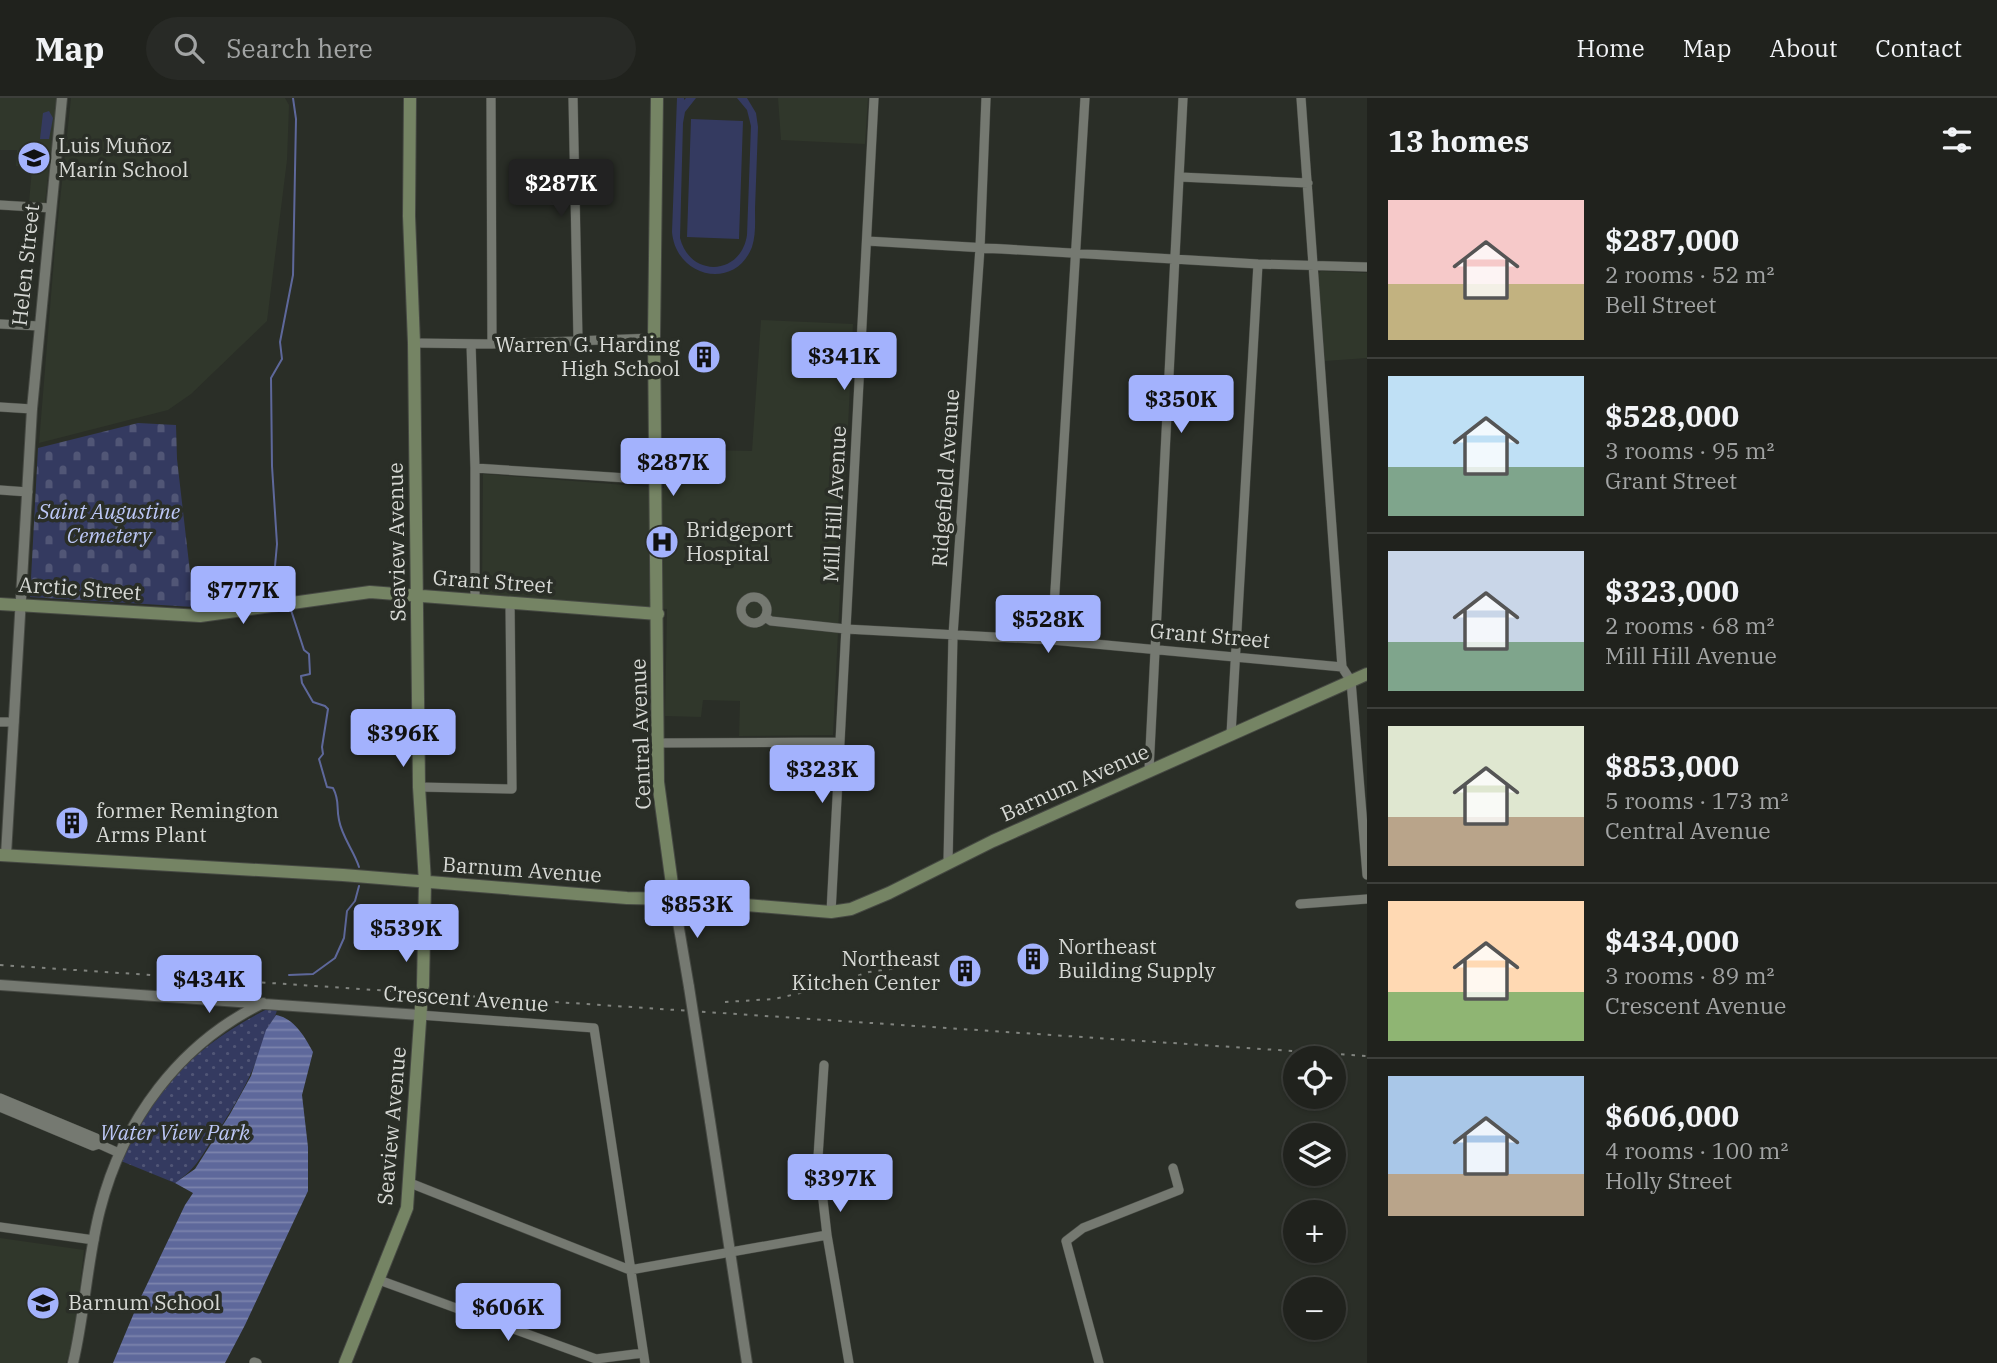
<!DOCTYPE html>
<html lang="en">
<head>
<meta charset="utf-8">
<style>
  :root { --surface:#20221d; --page:#282a26; --text:#f1f3f6; --muted:#a2a4a4; --line:#3d3f3b; --accent:#a3b2fd }
  body { margin:0; font-family:"IBM Plex Serif",serif; background:var(--page); color:var(--text); height:100vh; display:flex; flex-direction:column; font-size:26px; white-space:nowrap }
  * { box-sizing:border-box; margin:0 }
  p { font-size:23px; color:var(--muted) }
  .icon { flex:none; width:38px; height:38px; fill:none; stroke:currentColor; stroke-width:2; stroke-linecap:round; stroke-linejoin:round }
  .map { position:relative; flex:1; overflow:hidden }
  .side { display:flex; flex-direction:column; background:var(--surface); width:630px }
  .side>* { flex:none }
  .controls { position:absolute; left:1283px; top:948px; display:grid; gap:14px }
  .controls a { display:grid; place-items:center; width:63px; height:63px; border-radius:50%; background:var(--surface); box-shadow:0 2px 5px #0004,0 0 0 2px var(--line); font-size:35px }
  .price { position:absolute; translate:-50% -60px; padding:0 16px; border-radius:7px; background:var(--accent); color:#111; font-size:23px; line-height:46px; filter:drop-shadow(0 2px 4px #0008) }
  .price::after { content:''; position:absolute; left:50%; top:42px; width:21px; height:16px; margin-left:-10px; background:inherit; clip-path:polygon(0 0,100% 0,50% 100%) }
  .price.on { background:#222; color:#fff }
  ul { padding:0; list-style:none }
  li { display:flex; align-items:center; gap:21px; height:175px; padding:0 21px }
  li+li { border-top:2px solid var(--line) }
  li span { display:grid; place-items:center; flex:none; width:196px; height:140px; border-radius:0px; color:#555 }
  li>.icon { margin-inline-start:auto }
  span .icon { width:84px; height:84px; fill:#fffc; stroke-width:1 }
  li b { font-size:30px }
  h2 { display:flex; justify-content:space-between; align-items:center; height:84px; padding:0 21px; font-size:30px }
  header { display:flex; align-items:center; gap:42px; box-sizing:border-box; height:98px; padding:0 35px; background:var(--surface); border-bottom:2px solid var(--line) }
  header strong { font-size:33px }
  nav { display:flex; gap:38px; margin-inline-start:auto; font-size:24px }
  .search { width:490px; height:63px; background:var(--page); display:flex; align-items:center; gap:18px; box-sizing:border-box; padding:0 24px; border-radius:38px; color:var(--muted); font-size:26px }
  main { display:flex; flex:1; min-height:0 }
  .map>svg:first-child { display:block }
</style>
</head>
<body>
<header>
<strong>Map</strong>
<div class="search"><svg class="icon" aria-label="search" viewBox="0 0 24 24"><circle cx="10" cy="10" r="6"/><path d="M15 15l6 6"/></svg>Search here</div>
<nav><a>Home</a><a>Map</a><a>About</a><a>Contact</a></nav>
</header>
<main>
<div class="map">
<svg width="1367" height="1265" viewBox="0 0 1367 1265">
  <defs>
    <pattern id="grass-tufts" width="24" height="20" patternUnits="userSpaceOnUse" patternTransform="scale(1.75)"><rect width="24" height="20" fill="#343a60"/><path d="M3 7l-1-3M5 7V3M7 7l1-3M15 17l-1-3M17 17v-4M19 17l1-3" fill="none" stroke="#515676"/></pattern>
    <pattern id="cemetery-stones" width="16" height="16" patternUnits="userSpaceOnUse" patternTransform="scale(1.75)"><rect width="16" height="16" fill="#343a60"/><path d="M2 7V4a2 2 0 0 1 4 0v3zM10 15v-3a2 2 0 0 1 4 0v3z" fill="#515676"/></pattern>
    <pattern id="park-dots" width="8" height="8" patternUnits="userSpaceOnUse" patternTransform="scale(1.75)"><rect width="8" height="8" fill="#343a60"/><path d="M2 2h.1M6 6h.1" fill="none" stroke="#515676" stroke-width="1.8" stroke-linecap="round"/></pattern>
    <pattern id="water-rules" width="6" height="5" patternUnits="userSpaceOnUse" patternTransform="scale(1.75)"><rect width="6" height="5" fill="#5e689b"/><path d="M0 2.5h6" fill="none" stroke="#7c84ac"/></pattern>
  </defs>
  <rect width="100%" height="100%" fill="#2a2e27"/>
  <path fill="#30372b" d="M0,0H57L45,105H29L32,70L16,68L17,52H0Z
    M71,0H285L289,7L287,62L267,223L191,296L168,312L39,345L55,149Z
    M778,0H868L865,46L781,42Z
    M1321,173L1367,175V260L1325,263L1318,176Z
    M761,222L853,226L833,637L739,638L740,603L703,602L701,619L665,618L667,511L482,498L483,376L664,390V351L752,353Z
    M0,1140L84,1152L74,1241L66,1265H0Z"/>
  <path fill="url(#grass-tufts)" d="M49,13L53,20L49,41H40L43,15Z"/>
  <path fill="url(#cemetery-stones)" d="M138,325L176,327L177,361L194,509L30,499L38,350Z"/>
  <path fill="url(#park-dots)" d="M267,911H277C276,921 268,926 266,935C255,973 238,1003 216,1036C200,1059 199,1068 175,1085L121,1063C157,987 193,950 267,911Z"/>
  <path fill="#343a60" d="M677,0H684V2L686,0H696L685,14L683,25L680,140C690,180 741,178 747,137L751,28L747,12L737,0H747L756,15L758,29C757,56 756,84 755,111C755,123 756,137 752,149C735,193 676,180 672,134Z
    M691,21L743,23L739,141L687,139Z"/>
  <path fill="url(#water-rules)" d="M276,917C294,920 305,939 313,954L302,997L308,1049V1093L245,1227L225,1265H113L139,1203L185,1107L193,1095L175,1085L195,1071L230,1016L251,978L266,932Z"/>
  <g fill="none" stroke-linecap="round" stroke-linejoin="round">
    <path stroke="#5e689b" stroke-width="2" d="M287,501L274,479L277,446L272,368L271,280L282,261L280,244L293,177L296,21L293,0
      M290,509L304,552L309,556L310,576L301,578L302,585L313,604L325,608L328,611L322,649L323,656L319,661L327,689L333,690C340,703 336,709 339,722C342,739 354,753 359,769
      M289,877L313,876L335,860L344,840L347,813L355,803L359,788"/>
    <path stroke="#444841" stroke-width="12" stroke-dasharray="12 6" stroke-linecap="butt" d="M421,909L423,888"/>
    <defs>
      <path id="minor" d="M491,0L492,246
        M573,0L578,241
        M1301,0L1342,569
        M1180,79L1308,85
        M0,107L51,110
        M867,143L1258,166L1367,169
        M0,226L39,228
        M414,245L492,246L654,240
        M471,246L475,370V502
        M0,309L32,311
        M475,370L657,382
        M0,392L28,394
        M741 512a13 13 0 1 1 26 0a13 13 0 1 1-26 0Z
        M765,519L771,523L846,531L1052,542L1342,569L1351,583L1367,777
        M1052,542L1085,0
        M0,624H14
        M1231,636L1258,166
        M658,645L840,644
        M1149,672L1183,0
        M419,689L512,691L510,505
        M948,764L953,537L980,150L986,0
        M1300,806L1367,801
        M831,814L874,0
        M420,917L594,930L645,1265
        M824,967L818,1059L827,1137L849,1265
        M0,1000L96,1040L99,1046
        M0,1009L93,1048L99,1046L119,1055
        M410,1085L630,1172L827,1137
        M0,1129L94,1142
        M379,1182L596,1261L643,1255
        M254,1264L257,1265
        M1099,1265L1066,1143L1083,1130L1179,1092L1173,1070"/>
      <path id="tertiary" d="M6,757L32,311L62,0
        M674,801L689,889
        M0,887L420,917
        M710,1023L747,1265
        M73,1265C85,1215 87,1162 100,1112C123,1022 179,946 263,905"/>
      <path id="secondary" d="M410,0L409,118L414,245L419,689L425,784L423,888
        M657,0L654,240L658,684L674,801
        M0,506L200,518L370,494L658,516
        M0,757L343,777L627,800L674,801L831,814L851,811L889,795L993,743L1367,576
        M345,1265L407,1110L421,909"/>
    </defs>
    <use href="#minor" stroke="#464943" stroke-width="10"/>
    <use href="#tertiary" stroke="#464943" stroke-width="12"/>
    <use href="#secondary" stroke="#464943" stroke-width="14"/>
    <use href="#minor" stroke="#757971" stroke-width="9"/>
    <use href="#tertiary" stroke="#757971" stroke-width="10"/>
    <use href="#secondary" stroke="#758464" stroke-width="12"/>
    <path stroke="#80837e" stroke-width="2" stroke-dasharray="3.5 7" stroke-linecap="butt" d="M0,867L1367,958
      M725,904L774,901L818,891L869,874L927,866"/>
    <defs>
      <path id="tertiary-bridge" d="M689,889L710,1023"/>
    </defs>
    <use href="#tertiary-bridge" stroke="#464943" stroke-width="12" stroke-linecap="butt"/>
    <use href="#tertiary-bridge" stroke="#757971" stroke-width="10"/>
  </g>
  <defs>
    <symbol id="school-disc" viewBox="-11 -11 22 22"><circle r="9.5" fill="#a3b2fd" stroke="#2a2e27"/><path d="M0-5L7-2L0 1L-7-2ZM-4 1L0 2.5L4 1V4Q0 6-4 4Z" fill="#111"/></symbol>
    <symbol id="building-disc" viewBox="-11 -11 22 22"><circle r="9.5" fill="#a3b2fd" stroke="#2a2e27"/><path d="M-4-6H4V6H1V3H-1V6H-4ZM-2.5-4.3h1.7v1.8h-1.7ZM.8-4.3h1.7v1.8H.8ZM-2.5-1h1.7V.8h-1.7ZM.8-1h1.7V.8H.8Z" fill="#111"/></symbol>
    <symbol id="hospital-disc" viewBox="-11 -11 22 22"><circle r="9.5" fill="#a3b2fd" stroke="#2a2e27"/><path d="M-5-5h3v3.5h4V-5h3V5h-3V1.5h-4V5h-3Z" fill="#111"/></symbol>
  </defs>
  <g fill-rule="evenodd">
    <use href="#school-disc" x="15" y="41" width="38" height="38"/>
    <use href="#building-disc" x="685" y="240" width="38" height="38"/>
    <use href="#hospital-disc" x="643" y="425" width="38" height="38"/>
    <use href="#building-disc" x="53" y="706" width="38" height="38"/>
    <use href="#building-disc" x="1014" y="842" width="38" height="38"/>
    <use href="#building-disc" x="946" y="854" width="38" height="38"/>
    <use href="#school-disc" x="24" y="1186" width="38" height="38"/>
  </g>
  <g text-anchor="middle" stroke-width="7" stroke-linejoin="round" paint-order="stroke">
    <g font-size="21" fill="#d7d9d5" stroke="#2a2e27" text-anchor="start">
      <text x="58" y="55">Luis Muñoz<tspan x="58" dy="24">Marín School</tspan></text>
      <text x="680" y="254" text-anchor="end">Warren G. Harding<tspan x="680" dy="24">High School</tspan></text>
      <text x="686" y="439">Bridgeport<tspan x="686" dy="24">Hospital</tspan></text>
      <text x="96" y="720">former Remington<tspan x="96" dy="24">Arms Plant</tspan></text>
      <text x="1058" y="856">Northeast<tspan x="1058" dy="24">Building Supply</tspan></text>
      <text x="940" y="868" text-anchor="end">Northeast<tspan x="940" dy="24">Kitchen Center</tspan></text>
      <text x="68" y="1212">Barnum School</text>
    </g>
    <g font-size="21" fill="#d7d9d5" stroke="#2a2e27">
      <text transform="translate(26 167) rotate(-84)" y="7">Helen Street</text>
      <text transform="translate(946 380) rotate(-86)" y="7">Ridgefield Avenue</text>
      <text transform="translate(835 406) rotate(-87)" y="7">Mill Hill Avenue</text>
      <text transform="translate(397 444) rotate(-91)" y="7">Seaview Avenue</text>
      <text transform="translate(493 484) rotate(4)" y="7">Grant Street</text>
      <text transform="translate(80 491) rotate(4)" y="7">Arctic Street</text>
      <text transform="translate(1210 538) rotate(5)" y="7">Grant Street</text>
      <text transform="translate(641 636) rotate(-92)" y="7">Central Avenue</text>
      <text transform="translate(1075 685) rotate(-24)" y="7">Barnum Avenue</text>
      <text transform="translate(522 772) rotate(4)" y="7">Barnum Avenue</text>
      <text transform="translate(466 901) rotate(4)" y="7">Crescent Avenue</text>
      <text transform="translate(392 1028) rotate(-85)" y="7">Seaview Avenue</text>
    </g>
    <g font-size="21" font-style="italic" fill="#bdc8f7" stroke="#2a2e27">
      <text x="109" y="421">Saint Augustine<tspan x="109" dy="24">Cemetery</tspan></text>
      <text x="175" y="1042">Water View Park</text>
    </g>
  </g>
</svg>
<div class="controls">
<a><svg class="icon" aria-label="locate" viewBox="0 0 24 24"><circle cx="12" cy="12" r="6"/><path d="M12 2v4M12 18v4M2 12h4M18 12h4"/></svg></a>
<a><svg class="icon" aria-label="layers" viewBox="0 0 24 24"><path d="M12 4l9 5-9 5-9-5zM3 14l9 5 9-5"/></svg></a>
<a>+</a>
<a>−</a>
</div>
<b class="price on" style="left:561px;top:121px">$287K</b>
<b class="price" style="left:844px;top:294px">$341K</b>
<b class="price" style="left:1181px;top:337px">$350K</b>
<b class="price" style="left:673px;top:400px">$287K</b>
<b class="price" style="left:243px;top:528px">$777K</b>
<b class="price" style="left:1048px;top:557px">$528K</b>
<b class="price" style="left:403px;top:671px">$396K</b>
<b class="price" style="left:822px;top:707px">$323K</b>
<b class="price" style="left:697px;top:842px">$853K</b>
<b class="price" style="left:406px;top:866px">$539K</b>
<b class="price" style="left:209px;top:917px">$434K</b>
<b class="price" style="left:840px;top:1116px">$397K</b>
<b class="price" style="left:508px;top:1245px">$606K</b>
</div>
<section class="side">
<h2>13 homes<svg class="icon" aria-label="filters" viewBox="0 0 24 24"><path d="M4 7h16M4 17h16"/><circle cx="9" cy="7" r="2"/><circle cx="15" cy="17" r="2"/></svg></h2>
<ul>
<li><span style="background:linear-gradient(#f6c9c9 60%,#c2b280 0)"><svg class="icon" aria-label="home" viewBox="0 0 24 24"><path d="M3 11l9-7 9 7M6 9v11h12V9"/></svg></span><div><b>$287,000</b><p>2 rooms · 52 m²</p><p>Bell Street</p></div></li>
<li><span style="background:linear-gradient(#bfe0f5 65%,#7fa58c 0)"><svg class="icon" aria-label="home" viewBox="0 0 24 24"><path d="M3 11l9-7 9 7M6 9v11h12V9"/></svg></span><div><b>$528,000</b><p>3 rooms · 95 m²</p><p>Grant Street</p></div></li>
<li><span style="background:linear-gradient(#c9d6e8 65%,#7fa58c 0)"><svg class="icon" aria-label="home" viewBox="0 0 24 24"><path d="M3 11l9-7 9 7M6 9v11h12V9"/></svg></span><div><b>$323,000</b><p>2 rooms · 68 m²</p><p>Mill Hill Avenue</p></div></li>
<li><span style="background:linear-gradient(#dfe7d0 65%,#b9a48a 0)"><svg class="icon" aria-label="home" viewBox="0 0 24 24"><path d="M3 11l9-7 9 7M6 9v11h12V9"/></svg></span><div><b>$853,000</b><p>5 rooms · 173 m²</p><p>Central Avenue</p></div></li>
<li><span style="background:linear-gradient(#ffd9b3 65%,#8fb573 0)"><svg class="icon" aria-label="home" viewBox="0 0 24 24"><path d="M3 11l9-7 9 7M6 9v11h12V9"/></svg></span><div><b>$434,000</b><p>3 rooms · 89 m²</p><p>Crescent Avenue</p></div></li>
<li><span style="background:linear-gradient(#a9c7e8 70%,#b9a48a 0)"><svg class="icon" aria-label="home" viewBox="0 0 24 24"><path d="M3 11l9-7 9 7M6 9v11h12V9"/></svg></span><div><b>$606,000</b><p>4 rooms · 100 m²</p><p>Holly Street</p></div></li>
</ul>
</section>
</main>
</body>
</html>
